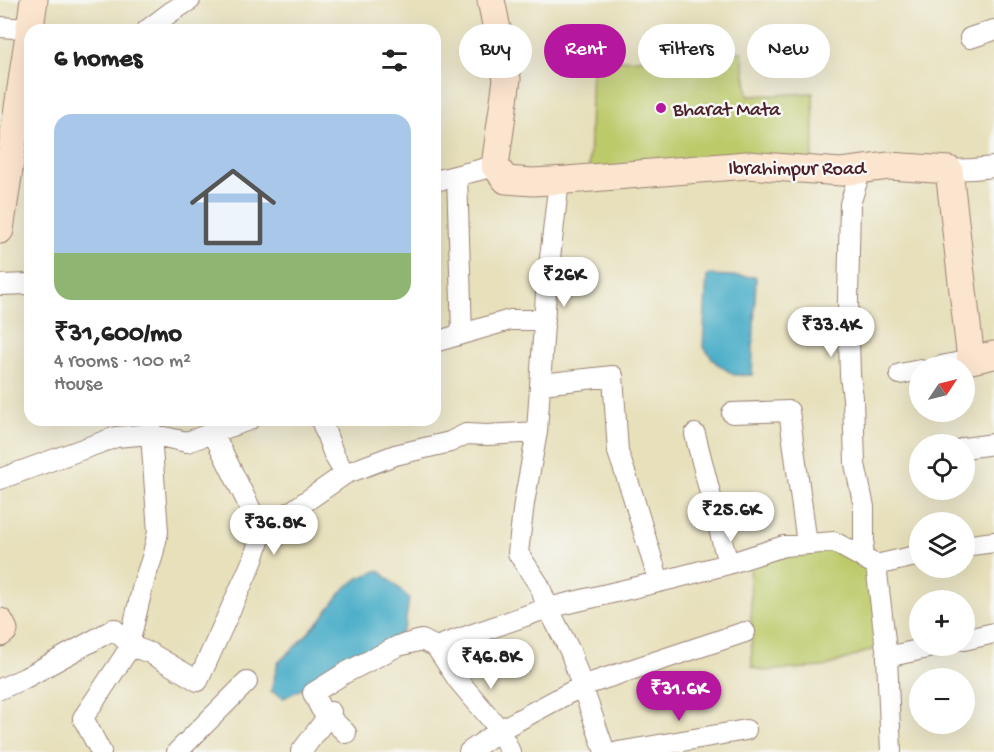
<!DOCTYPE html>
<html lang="en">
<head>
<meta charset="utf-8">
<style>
  :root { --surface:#fff; --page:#f6f6f6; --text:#222; --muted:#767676; --accent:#b5179e }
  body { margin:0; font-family:"Gochi Hand",sans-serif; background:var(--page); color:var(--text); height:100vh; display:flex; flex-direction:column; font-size:22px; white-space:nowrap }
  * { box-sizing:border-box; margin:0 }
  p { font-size:20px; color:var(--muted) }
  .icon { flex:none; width:33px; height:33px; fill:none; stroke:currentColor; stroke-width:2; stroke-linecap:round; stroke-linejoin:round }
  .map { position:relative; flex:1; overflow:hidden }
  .details { position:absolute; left:24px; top:24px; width:417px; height:402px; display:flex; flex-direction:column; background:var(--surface); border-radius:18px; box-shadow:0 6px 24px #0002 }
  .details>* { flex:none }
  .top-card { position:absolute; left:459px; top:24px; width:444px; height:54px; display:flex; gap:12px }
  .needle { width:39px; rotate:55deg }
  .controls { position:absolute; left:909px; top:356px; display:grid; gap:12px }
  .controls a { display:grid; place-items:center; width:66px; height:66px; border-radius:50%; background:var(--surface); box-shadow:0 6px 24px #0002; font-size:30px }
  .price { position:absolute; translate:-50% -51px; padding:0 14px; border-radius:21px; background:#fff; color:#222; font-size:20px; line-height:39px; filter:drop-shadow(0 2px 3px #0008) }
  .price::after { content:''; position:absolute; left:50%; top:36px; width:18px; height:14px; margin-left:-9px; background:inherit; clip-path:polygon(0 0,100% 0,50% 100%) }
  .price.current { background:var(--accent); color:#fff }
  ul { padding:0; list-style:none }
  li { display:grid; align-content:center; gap:12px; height:318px; padding:0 30px }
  li span { display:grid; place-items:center; height:186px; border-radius:18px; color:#555 }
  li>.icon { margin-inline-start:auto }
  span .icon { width:108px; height:108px; fill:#fffc; stroke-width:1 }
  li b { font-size:26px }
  h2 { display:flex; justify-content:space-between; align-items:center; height:72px; padding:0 30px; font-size:26px }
  .pill { padding:0 21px; border-radius:27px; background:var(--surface); box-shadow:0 6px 24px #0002; font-size:21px; line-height:54px }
  .pill.current { background:var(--accent); color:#fff }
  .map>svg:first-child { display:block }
</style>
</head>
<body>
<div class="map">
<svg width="994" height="752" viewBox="0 0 994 752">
  <rect width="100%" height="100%" fill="#f6f6f2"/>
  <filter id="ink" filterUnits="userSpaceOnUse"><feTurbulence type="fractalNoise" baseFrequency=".0167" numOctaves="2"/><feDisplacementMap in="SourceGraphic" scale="12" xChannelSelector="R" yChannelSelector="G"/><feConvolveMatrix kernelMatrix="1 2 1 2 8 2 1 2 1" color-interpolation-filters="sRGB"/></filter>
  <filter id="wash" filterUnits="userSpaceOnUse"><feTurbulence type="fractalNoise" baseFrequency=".008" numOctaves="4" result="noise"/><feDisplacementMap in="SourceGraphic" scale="24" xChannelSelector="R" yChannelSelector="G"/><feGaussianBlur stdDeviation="1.35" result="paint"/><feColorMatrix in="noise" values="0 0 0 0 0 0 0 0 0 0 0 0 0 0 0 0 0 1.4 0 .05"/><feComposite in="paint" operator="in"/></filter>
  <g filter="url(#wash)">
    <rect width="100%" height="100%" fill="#e7e0bb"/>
    <path fill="#bdca6b" stroke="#84744b" stroke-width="1.5" d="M742,52L748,96L813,93L814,143L811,164L589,173L592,62Z
      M833,547L871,568L882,646L824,667L762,671L752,667L750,562Z"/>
    <path fill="#49adc8" stroke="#4a667a" stroke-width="1.5" d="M707,275L756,277L752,375H734L716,363L703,346Z
      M379,570L409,598L405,626L395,641L316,686L303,688L284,698L271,691L278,663L298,644L320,620L344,589L359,578Z"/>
  </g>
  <g filter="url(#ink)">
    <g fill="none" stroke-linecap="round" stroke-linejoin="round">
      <defs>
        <path id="street" d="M0,27L29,29
          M147,30L171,12L190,0
          M970,38L994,30
          M861,169L850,204L848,300L850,375L853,398L855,464L864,507V541L861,556
          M949,170L973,169L994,167
          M457,176L462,334
          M559,180L546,293L537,432L524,503L518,553L539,585L548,608L570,651L605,752
          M435,181L495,166
          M0,285L30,284
          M435,342L510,320H545
          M941,366L971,360
          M900,374L920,370
          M541,384L613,376L618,452L632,493L659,582
          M732,413L789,411L807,544
          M321,420L334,455L345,474
          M695,434L728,564
          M964,448L994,444
          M0,479L116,437L150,434L187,442L249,420
          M262,532L345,474L395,455L450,442L466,434L487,435L537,432
          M964,546L994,542
          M876,565L887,657L891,752
          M964,640L994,633
          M436,647L548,608L671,579L728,564L784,546L834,542L876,565L920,555
          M887,657L941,645
          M0,689L25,678L114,629L131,646L150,653L198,681L253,560L262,532L213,433
          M346,733L321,709L313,693L345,673L398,646L422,640L436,647L458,680L500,730L510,752
          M101,752L83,718L131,646V636L144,581L152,558L158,532L150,420
          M177,752L247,682
          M301,752L331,712
          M469,752L500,730L582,686L745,632
          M618,752L746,730"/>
        <path id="secondary" d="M491,0L507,79L495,166L506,180L533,182L567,180L747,165L841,172L889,166L949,170L971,360L994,355
          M0,230L34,0
          M0,622L4,630L0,633"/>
      </defs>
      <use href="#street" stroke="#988073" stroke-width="22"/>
      <use href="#secondary" stroke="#988073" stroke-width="29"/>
      <use href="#street" stroke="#fff" stroke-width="20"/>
      <use href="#secondary" stroke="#fce5cf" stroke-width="27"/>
    </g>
  </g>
  <circle fill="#b5179e" stroke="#f6f6f2" stroke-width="2" cx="661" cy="108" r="6"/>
  <g text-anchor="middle" stroke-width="5" stroke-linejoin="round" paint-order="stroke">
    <g font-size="20" fill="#4a1f2b" stroke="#f6f6f2" text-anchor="start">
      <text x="673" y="115">Bharat Mata</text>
    </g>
    <g font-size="20" fill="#4a1f2b" stroke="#f6f6f2">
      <text x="797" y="174">Ibrahimpur Road</text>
    </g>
  </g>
</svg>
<div class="controls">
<a><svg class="needle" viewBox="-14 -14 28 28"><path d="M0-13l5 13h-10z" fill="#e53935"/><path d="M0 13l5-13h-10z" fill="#767676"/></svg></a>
<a><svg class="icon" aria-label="locate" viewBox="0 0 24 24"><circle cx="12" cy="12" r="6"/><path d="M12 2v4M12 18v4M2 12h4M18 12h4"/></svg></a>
<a><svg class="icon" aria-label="layers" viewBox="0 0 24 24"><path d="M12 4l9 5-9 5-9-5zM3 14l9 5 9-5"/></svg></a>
<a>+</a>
<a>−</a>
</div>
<b class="price" style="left:564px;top:308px">₹26K</b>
<b class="price" style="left:831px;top:358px">₹33.4K</b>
<b class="price" style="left:731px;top:543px">₹25.6K</b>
<b class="price" style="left:274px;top:556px">₹36.8K</b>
<b class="price" style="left:491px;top:690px">₹46.8K</b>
<b class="price current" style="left:679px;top:722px">₹31.6K</b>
<div class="top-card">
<a class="pill">Buy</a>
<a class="pill current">Rent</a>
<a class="pill">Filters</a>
<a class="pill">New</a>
</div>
<section class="details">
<h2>6 homes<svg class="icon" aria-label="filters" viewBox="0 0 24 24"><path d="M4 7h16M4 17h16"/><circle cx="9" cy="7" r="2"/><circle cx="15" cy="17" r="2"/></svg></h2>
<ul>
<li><span style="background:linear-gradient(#a9c7e8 75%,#8fb573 0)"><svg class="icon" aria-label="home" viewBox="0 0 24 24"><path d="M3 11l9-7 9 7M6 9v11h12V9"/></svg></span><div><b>₹31,600/mo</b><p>4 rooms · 100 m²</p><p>House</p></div></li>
</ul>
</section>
</div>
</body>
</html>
